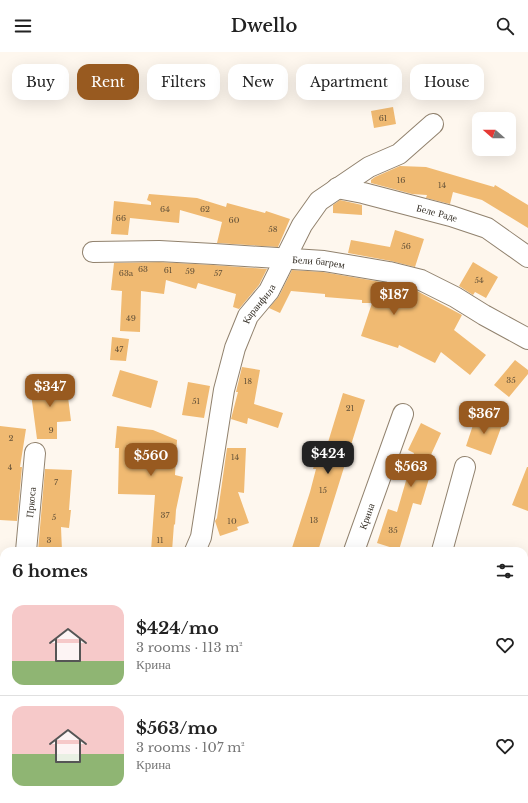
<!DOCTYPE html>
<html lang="en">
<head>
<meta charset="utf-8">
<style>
  :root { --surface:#fff; --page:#f6f6f6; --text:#222; --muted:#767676; --line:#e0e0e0; --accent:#985a20 }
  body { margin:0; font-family:"Libre Baskerville",serif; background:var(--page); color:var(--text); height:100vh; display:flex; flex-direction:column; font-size:15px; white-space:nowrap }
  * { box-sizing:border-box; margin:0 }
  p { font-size:13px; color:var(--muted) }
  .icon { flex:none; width:22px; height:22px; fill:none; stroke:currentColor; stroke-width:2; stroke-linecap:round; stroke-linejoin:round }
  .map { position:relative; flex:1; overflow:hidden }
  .drawer { position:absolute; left:0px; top:495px; width:528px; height:256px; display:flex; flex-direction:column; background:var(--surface); border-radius:12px 12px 0 0; box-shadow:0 4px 16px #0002 }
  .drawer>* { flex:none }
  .banner { position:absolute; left:12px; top:12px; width:504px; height:36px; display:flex; gap:8px }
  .needle { width:26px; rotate:290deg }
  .buttons { position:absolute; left:472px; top:60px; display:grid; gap:8px }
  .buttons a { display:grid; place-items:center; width:44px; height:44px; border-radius:8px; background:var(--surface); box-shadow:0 4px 16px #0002; font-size:20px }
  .price { position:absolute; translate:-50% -34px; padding:0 9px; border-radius:8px; background:var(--accent); color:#fff; font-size:13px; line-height:26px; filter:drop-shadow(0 1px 2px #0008) }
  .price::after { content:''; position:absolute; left:50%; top:24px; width:12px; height:9px; margin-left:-6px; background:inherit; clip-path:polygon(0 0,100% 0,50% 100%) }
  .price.current { background:#222; color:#fff }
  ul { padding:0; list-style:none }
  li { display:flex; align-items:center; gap:12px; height:100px; padding:0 12px }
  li+li { border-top:1px solid var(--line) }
  li span { display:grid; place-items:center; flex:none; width:112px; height:80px; border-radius:12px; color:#555 }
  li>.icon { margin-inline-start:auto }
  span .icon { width:48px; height:48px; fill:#fffc; stroke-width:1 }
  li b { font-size:17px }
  h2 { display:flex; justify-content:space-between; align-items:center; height:48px; padding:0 12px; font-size:17px }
  .pill { padding:0 14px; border-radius:12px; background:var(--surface); box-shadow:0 4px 16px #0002; font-size:14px; line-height:36px }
  .pill.current { background:var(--accent); color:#fff }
  header { display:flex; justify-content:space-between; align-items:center; height:52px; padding:0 12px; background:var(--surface); font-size:18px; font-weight:600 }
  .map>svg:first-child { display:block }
</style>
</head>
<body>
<header><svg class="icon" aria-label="menu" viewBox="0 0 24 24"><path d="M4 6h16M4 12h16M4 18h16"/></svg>Dwello<svg class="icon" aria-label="search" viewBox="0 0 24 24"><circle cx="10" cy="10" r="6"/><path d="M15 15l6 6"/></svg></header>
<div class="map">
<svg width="528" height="751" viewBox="0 0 528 751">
  <rect width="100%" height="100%" fill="#fef7ee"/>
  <path fill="#f0ba72" d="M393,55L396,72L374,76L371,59Z
    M400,114L426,115L494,135L495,133L528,153V176L482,148L453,140L450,152L426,146L427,143L412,142L371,131V128L375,125Z
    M149,142L197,146L226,155L227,151L265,161L266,159L290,167L278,195L217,191L222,170L180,158L179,171L130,166L128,183L111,182L114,149L151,153V150L147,148Z
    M340,148L362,153V163L333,161V153Z
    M395,178L424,187L415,215L391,209L348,201L351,188L390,195Z
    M159,210L213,213L267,217L259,233L239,257L233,255L236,242L198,231L196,237L166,228L164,242L141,239L140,280L120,279L122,239L111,238L114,211Z
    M473,210L498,225L486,246L475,240L473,243L459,234Z
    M292,218L323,220L387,231L417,239L462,263L454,278L486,303L470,323L441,300L435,311L399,293L398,296L361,284L372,251H362V248L325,245V242L291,239L280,261L269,256L279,244Z
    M112,285L129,287L126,309L110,308Z
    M515,308L528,318V322L509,345L494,333Z
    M242,315L260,318L254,352L283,361L278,376L248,366L247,372L231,367L238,340H236Z
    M120,318L158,329L151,356L112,344Z
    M66,329L71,369L57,370V387H37L30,334Z
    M188,330L210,334L204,366L182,363Z
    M343,341L365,348L318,499H291L310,440L316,417H313L318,400H327L328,397H326Z
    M476,364L502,373L491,403L466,394Z
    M421,371L441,381L424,418L431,420L421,453L413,451L399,498L377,491L388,457L397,460L414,401L408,398Z
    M0,374L26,377L20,415H22L17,469L0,468Z
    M117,374L153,378L177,388L175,423L183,425L176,458L175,473L174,472L172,499H151L155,443L118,442L119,396H115Z
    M227,396H246L244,441L238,440L249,471L237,475L238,478L220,484L215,469L217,466Z
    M527,415H528V459L512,453Z
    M45,417L72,418L69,458H71L69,476L61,475L62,499H38Z"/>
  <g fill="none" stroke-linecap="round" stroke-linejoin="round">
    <defs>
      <g id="street">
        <path id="s1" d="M337,136L363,141L451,164L487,176L528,205"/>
        <path id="s2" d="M93,200L159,199L214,202L324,209L389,220L421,228L455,245L484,263L528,287"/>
        <path id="s3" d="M26,499L35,401"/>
        <path id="s4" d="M195,499L201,485L224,338L235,296L248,264L269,239L302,173L319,149L369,115L399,102L433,72"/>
        <path id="s5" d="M354,499L403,362"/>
        <path d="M442,499L465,415"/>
        <path d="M0,557L4,558"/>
        <path d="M524,613L528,595"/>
        <path d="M0,624L4,617"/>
        <path d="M174,751L176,747"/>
        <path d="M371,751L372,747"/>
        <path d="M495,751L497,747"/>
      </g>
    </defs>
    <use href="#street" stroke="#91826e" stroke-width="22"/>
    <use href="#street" stroke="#fff" stroke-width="20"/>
  </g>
  <g text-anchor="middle" stroke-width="3" stroke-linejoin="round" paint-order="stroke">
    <g font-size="8" fill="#635138">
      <text x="383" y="69">61</text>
      <text x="401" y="131">16</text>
      <text x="442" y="136">14</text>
      <text x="165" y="160">64</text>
      <text x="205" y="160">62</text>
      <text x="121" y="169">66</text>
      <text x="234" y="171">60</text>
      <text x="273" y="180">58</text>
      <text x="406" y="197">56</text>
      <text x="143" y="220">63</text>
      <text x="168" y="221">61</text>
      <text x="190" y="222">59</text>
      <text x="126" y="224">63a</text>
      <text x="218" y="224">57</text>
      <text x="479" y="231">54</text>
      <text x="131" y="269">49</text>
      <text x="119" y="300">47</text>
      <text x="511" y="331">35</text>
      <text x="248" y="332">18</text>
      <text x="196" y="352">51</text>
      <text x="350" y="359">21</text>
      <text x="51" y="381">9</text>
      <text x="11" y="389">2</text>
      <text x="235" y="408">14</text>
      <text x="10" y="418">4</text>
      <text x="56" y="433">7</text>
      <text x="323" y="441">15</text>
      <text x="165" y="466">37</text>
      <text x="54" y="468">5</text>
      <text x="314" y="471">13</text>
      <text x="232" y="472">10</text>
      <text x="393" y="481">35</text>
      <text x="49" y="491">3</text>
      <text x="160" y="491">11</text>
    </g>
    <g font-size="10" fill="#342e25" stroke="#fff">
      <text dy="4" stroke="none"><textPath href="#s1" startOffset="103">Беле Раде</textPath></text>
      <text dy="4" stroke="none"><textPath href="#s2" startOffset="226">Бели багрем</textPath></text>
      <text dy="4" stroke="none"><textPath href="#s4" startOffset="258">Каранфила</textPath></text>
      <text dy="4" stroke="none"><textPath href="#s3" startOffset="49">Пркоса</textPath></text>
      <text dy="4" stroke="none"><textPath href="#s5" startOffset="37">Крина</textPath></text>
    </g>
  </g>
</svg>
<div class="buttons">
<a><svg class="needle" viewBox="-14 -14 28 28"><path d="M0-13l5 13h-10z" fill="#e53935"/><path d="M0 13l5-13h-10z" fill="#767676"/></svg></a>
</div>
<b class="price" style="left:394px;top:264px">$187</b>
<b class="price" style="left:50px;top:356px">$347</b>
<b class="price" style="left:484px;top:383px">$367</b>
<b class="price current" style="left:328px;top:423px">$424</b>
<b class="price" style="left:151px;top:425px">$560</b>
<b class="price" style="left:411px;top:436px">$563</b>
<div class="banner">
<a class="pill">Buy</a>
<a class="pill current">Rent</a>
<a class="pill">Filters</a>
<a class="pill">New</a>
<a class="pill">Apartment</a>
<a class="pill">House</a>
</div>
<section class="drawer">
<h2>6 homes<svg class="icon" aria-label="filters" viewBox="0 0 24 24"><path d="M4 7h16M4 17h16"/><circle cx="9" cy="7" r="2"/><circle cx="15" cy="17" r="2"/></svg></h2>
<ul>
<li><span style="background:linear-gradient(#f6c9c9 70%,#8fb573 0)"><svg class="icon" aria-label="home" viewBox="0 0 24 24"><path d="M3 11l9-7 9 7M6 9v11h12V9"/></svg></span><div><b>$424/mo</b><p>3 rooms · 113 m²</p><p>Крина</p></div><svg class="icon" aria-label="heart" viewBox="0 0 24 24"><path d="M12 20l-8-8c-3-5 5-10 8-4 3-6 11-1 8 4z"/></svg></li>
<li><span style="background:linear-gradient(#f6c9c9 60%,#8fb573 0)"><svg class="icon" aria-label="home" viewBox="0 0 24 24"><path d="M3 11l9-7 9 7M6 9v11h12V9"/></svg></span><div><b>$563/mo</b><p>3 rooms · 107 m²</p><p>Крина</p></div><svg class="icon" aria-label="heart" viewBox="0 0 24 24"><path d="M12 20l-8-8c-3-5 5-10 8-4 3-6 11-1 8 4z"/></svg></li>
</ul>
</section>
</div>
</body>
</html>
